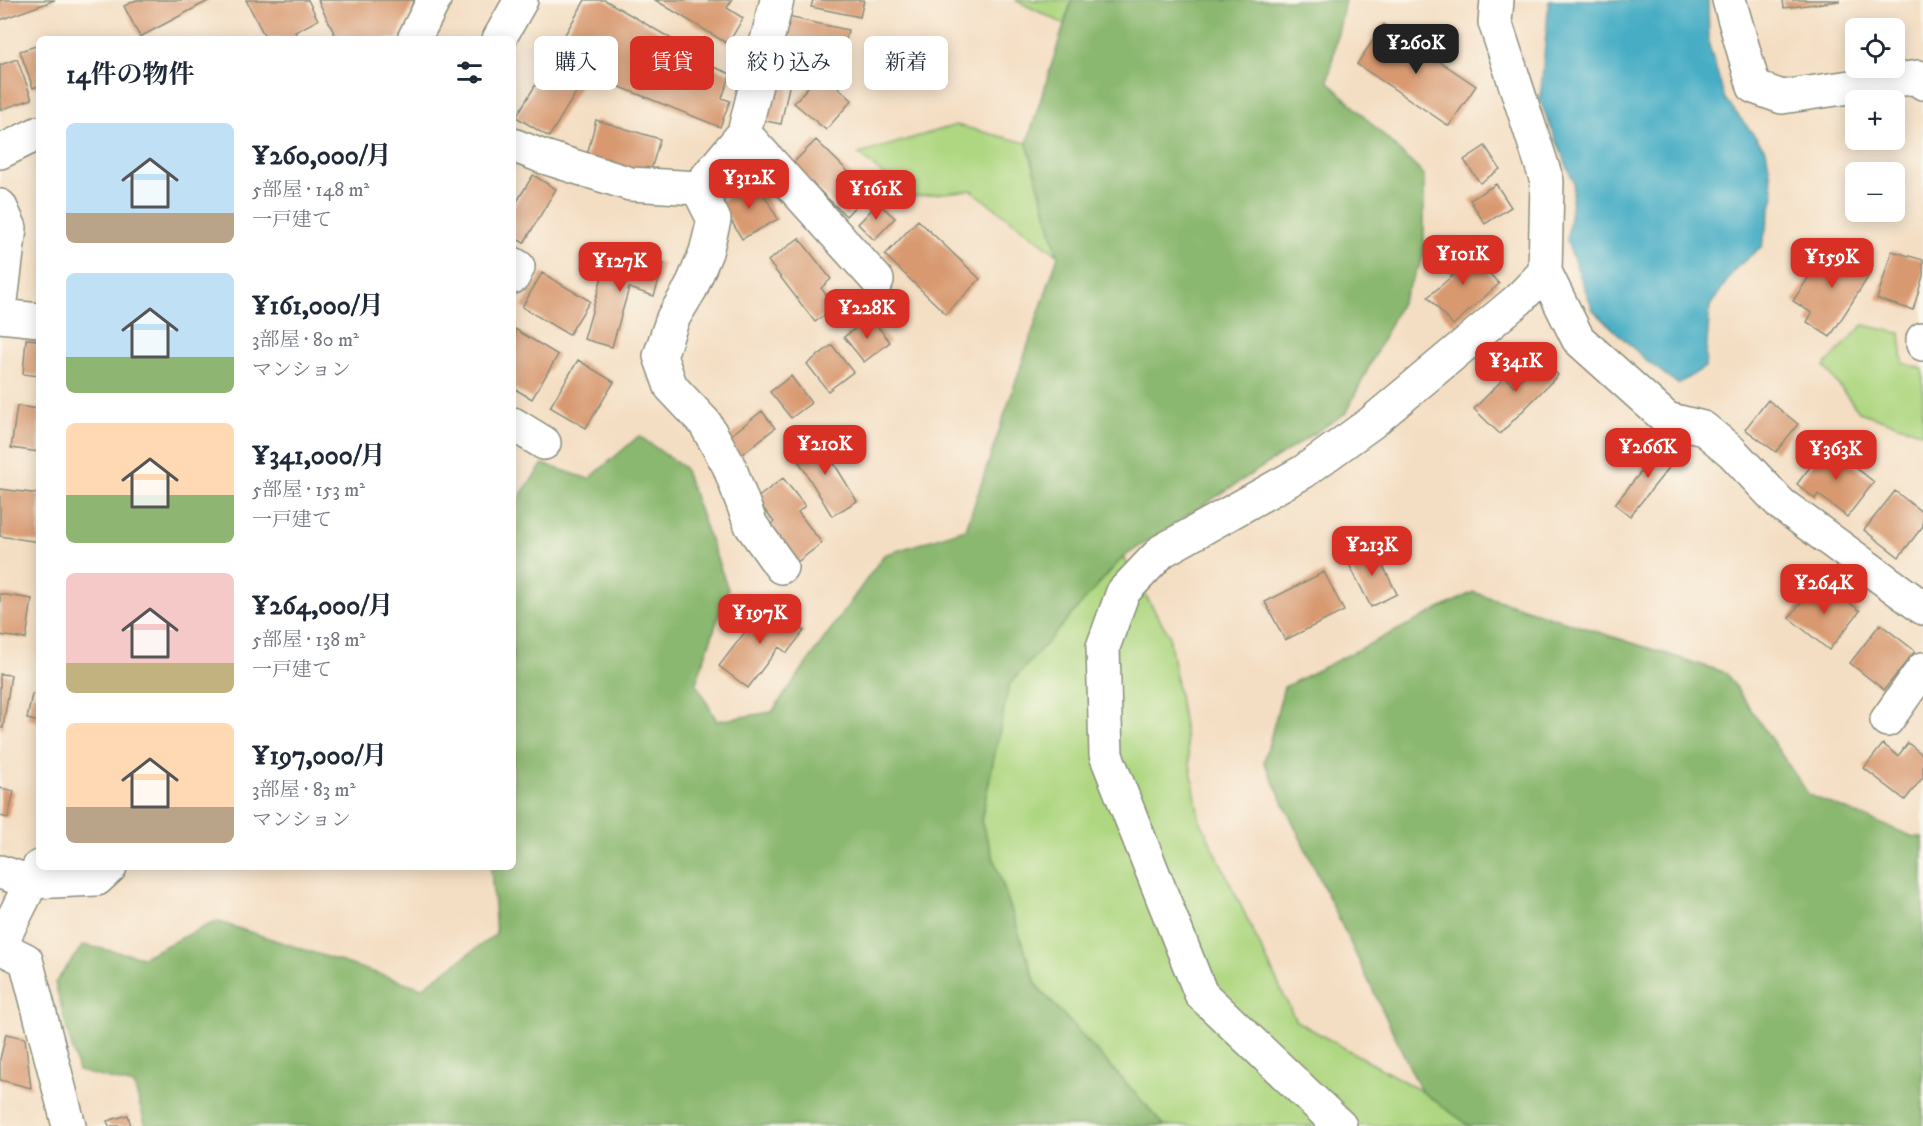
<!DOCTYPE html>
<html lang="ja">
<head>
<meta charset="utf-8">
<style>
  :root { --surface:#fff; --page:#f2f2f3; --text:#1f2937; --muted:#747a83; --accent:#d93025 }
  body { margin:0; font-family:"IM FELL DW Pica","Noto Serif JP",serif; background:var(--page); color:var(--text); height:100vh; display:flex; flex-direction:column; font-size:22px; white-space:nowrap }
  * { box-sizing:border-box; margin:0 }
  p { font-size:20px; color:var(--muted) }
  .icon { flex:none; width:33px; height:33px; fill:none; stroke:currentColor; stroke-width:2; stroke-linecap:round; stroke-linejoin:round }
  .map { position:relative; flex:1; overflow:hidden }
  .details { position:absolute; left:36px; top:36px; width:480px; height:834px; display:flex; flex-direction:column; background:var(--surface); border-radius:9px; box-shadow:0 3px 15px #0003 }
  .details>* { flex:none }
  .top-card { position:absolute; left:534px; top:36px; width:570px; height:54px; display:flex; gap:12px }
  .fabs { position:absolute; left:1845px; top:18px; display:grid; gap:12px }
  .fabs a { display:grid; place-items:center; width:60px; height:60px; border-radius:9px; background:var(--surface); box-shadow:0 3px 15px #0003; font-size:30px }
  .price { position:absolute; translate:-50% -51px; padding:0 14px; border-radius:12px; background:var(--accent); color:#fff; font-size:20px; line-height:39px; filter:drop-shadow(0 2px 3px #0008) }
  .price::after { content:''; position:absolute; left:50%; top:36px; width:18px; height:14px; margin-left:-9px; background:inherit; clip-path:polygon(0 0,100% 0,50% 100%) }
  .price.current { background:#222; color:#fff }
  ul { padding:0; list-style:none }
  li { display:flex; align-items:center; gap:18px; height:150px; padding:0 30px }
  li span { display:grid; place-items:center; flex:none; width:168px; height:120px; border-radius:9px; color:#555 }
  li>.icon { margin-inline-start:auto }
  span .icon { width:72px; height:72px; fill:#fffc; stroke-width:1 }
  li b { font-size:26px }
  h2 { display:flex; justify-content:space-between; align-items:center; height:72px; padding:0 30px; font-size:26px }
  .pill { padding:0 21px; border-radius:9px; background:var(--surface); box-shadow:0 3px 15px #0003; font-size:21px; line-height:54px }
  .pill.current { background:var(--accent); color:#fff }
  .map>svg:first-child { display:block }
</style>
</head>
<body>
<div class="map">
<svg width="1923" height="1126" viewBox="0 0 1923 1126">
  <rect width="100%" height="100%" fill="#fbf7ec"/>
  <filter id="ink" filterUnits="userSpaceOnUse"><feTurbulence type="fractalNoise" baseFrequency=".0167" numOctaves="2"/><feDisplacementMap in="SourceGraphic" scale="12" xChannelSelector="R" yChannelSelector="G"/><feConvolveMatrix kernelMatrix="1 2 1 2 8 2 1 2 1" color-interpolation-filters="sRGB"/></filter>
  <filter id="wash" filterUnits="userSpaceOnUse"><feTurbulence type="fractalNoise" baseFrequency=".008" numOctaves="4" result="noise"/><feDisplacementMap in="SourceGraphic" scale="24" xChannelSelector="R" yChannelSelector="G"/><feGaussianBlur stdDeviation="1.35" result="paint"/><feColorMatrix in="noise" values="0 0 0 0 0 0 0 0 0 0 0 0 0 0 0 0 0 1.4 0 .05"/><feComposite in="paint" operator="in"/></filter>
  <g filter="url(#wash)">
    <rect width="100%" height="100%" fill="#f4dec3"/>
    <path fill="#afd781" stroke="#678a5a" stroke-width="1.5" d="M1015,0H1072L1064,24Z
      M956,125L1027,143L1058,255L971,190L910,197L859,154Z
      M1863,325L1900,333L1903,363L1923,369V433L1859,412L1824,366Z
      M1123,557L1169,635L1199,818L1296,1021L1421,1091L1470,1126H1165L1037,986L981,821L1008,685Z"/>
    <path fill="#8bb86f" stroke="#557a52" stroke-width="1.5" d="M1072,0H1345L1328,81L1424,175V256L1346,413L1123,557L1009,685L981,821L1037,986L1165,1126H146L134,1085L78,1071L55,983L83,945L143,957L216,921L422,988L496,934L491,867H513V513L522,493L543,464L589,479L639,436L684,468L728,589L696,683L717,721L772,712L884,555L966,529L1058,256L1027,143Z
      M1473,592L1726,673L1809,795L1914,837H1923V1126H1470L1421,1091L1264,762L1284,687Z"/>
    <path fill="#46adc5" stroke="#32757c" stroke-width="1.5" d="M1549,0H1708L1709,45L1725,99L1766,150L1774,195L1762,246L1735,269L1710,306L1705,367L1678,384L1648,362L1593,310L1567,242L1574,183L1540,101Z"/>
    <g id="blocks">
      <path fill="#d8996f" d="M0,0H55L0,20Z
        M136,0H210L140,37L124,6Z
        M246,0H308L318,20L295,32L299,39H266Z
        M318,0H414L397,39H337Z
        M585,0H605L689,49L686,56L731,74L722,98L730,101L720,127L605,81L608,71L560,43Z
        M655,0H732L727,8L743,18L728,44Z
        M813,0H864L860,17L811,7Z
        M1783,0H1839V1L1784,8Z
        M783,16L848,30L843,55L824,51L822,59L776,49Z
        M1384,24L1476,86L1449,126L1357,64Z
        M39,45V86L33,88L20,51Z
        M17,59L32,99L0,110V65Z
        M550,61L583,81L549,137L516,117Z
        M821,72L852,100L826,130L794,103Z
        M770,77L790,82L781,124L761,120Z
        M596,120L660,139L649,177L586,159Z
        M816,140L869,192L846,216L792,164Z
        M1485,146L1500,169L1480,183L1464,160Z
        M533,175L556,189L524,243L513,237V208Z
        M756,181L778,219L742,239L720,202Z
        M1496,184L1511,207L1485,224L1470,200Z
        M878,203L895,218L874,240L858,224Z
        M918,220L980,279L946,314L885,255Z
        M799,238L831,279L821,288L836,307L815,322L768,261Z
        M1464,245L1499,284L1453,325L1428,297L1453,275L1443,264Z
        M1830,245L1872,271L1830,337L1807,322L1812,313L1793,301Z
        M610,249L664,264L654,296L629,288L612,347L584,339Z
        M1892,251L1923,260V276L1913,310L1877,299Z
        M542,273L590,301L569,335L522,307Z
        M870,317L890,342L864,362L844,337Z
        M515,329L558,355L532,399L513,388Z
        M26,339L39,340V376L23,374Z
        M832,345L853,372L828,391L807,364Z
        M1532,349L1558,375L1500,434L1474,409L1505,377L1514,386L1529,371L1520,362Z
        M578,360L614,382L586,428L550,407Z
        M791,376L811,403L791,418L770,392Z
        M1768,400L1798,424L1776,452L1745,429Z
        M17,406L39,409V452L11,448Z
        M762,411L775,428L740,456L726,439Z
        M818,437L857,501L832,516L793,452Z
        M1665,442L1680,454L1630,516L1615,504Z
        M1827,445L1874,482L1847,517L1818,494L1815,499L1797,484Z
        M783,478L805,506L798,512L822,543L796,563L768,527L774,522L756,499Z
        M0,489L39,494V542L0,536Z
        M1895,491L1923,513V526L1899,557L1864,530Z
        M1373,546L1397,594L1371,607L1347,560Z
        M1324,572L1344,611L1285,640L1265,602Z
        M1819,580L1860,611L1829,650L1789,618Z
        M0,594L32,599L26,639L0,635Z
        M767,603L804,631L787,653L779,647L748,688L719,666Z
        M1880,624L1915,651L1884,690L1850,663Z
        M0,674L11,675L3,728H0Z
        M32,694L39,695V722L27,719Z
        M1908,743L1923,755V777L1905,800L1864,768L1883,744L1898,756Z
        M0,788L14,791L8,818L0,816Z
        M6,1034L25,1038L31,1088L0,1080V1059Z
        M128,1115L131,1126H109L107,1121Z"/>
    </g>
  </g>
  <g filter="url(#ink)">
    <use href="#blocks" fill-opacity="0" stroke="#8a8e7c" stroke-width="1.5"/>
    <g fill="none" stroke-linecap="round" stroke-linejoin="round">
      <defs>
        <path id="minor" d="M1497,0L1495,22L1547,181L1545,272L1578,339L1667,419L1703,428L1732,452L1781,504L1923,608
          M1729,0L1754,87L1782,97L1918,77L1923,83
          M414,39L434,0
          M499,39L521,0
          M744,133L877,280
          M513,145L541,156L630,184L698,188L744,133L777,0
          M0,152L39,133
          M698,188L714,220L706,252L691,288L673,318L660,356L671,387L705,423L729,466L751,525L781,567
          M0,206L10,228L0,309
          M513,264L518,267L513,277
          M0,316L39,320
          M1923,339V344
          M513,424L544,443
          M1887,720L1923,669
          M0,872L31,882L97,879L110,867
          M0,945L39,867
          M0,947L26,960L69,1126
          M1340,1126L1201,994L1106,755L1103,647L1123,592L1162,551L1303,472L1371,423L1519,299L1545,272"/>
      </defs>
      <use href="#minor" stroke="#8a8e7c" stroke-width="36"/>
      <use href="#minor" stroke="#fff" stroke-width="33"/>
    </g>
  </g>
</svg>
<div class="fabs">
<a><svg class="icon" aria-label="locate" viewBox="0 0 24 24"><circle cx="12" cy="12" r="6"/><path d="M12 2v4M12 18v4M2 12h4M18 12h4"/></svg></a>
<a>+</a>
<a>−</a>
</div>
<b class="price current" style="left:1416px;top:75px">¥260K</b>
<b class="price" style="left:749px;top:210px">¥312K</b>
<b class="price" style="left:876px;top:221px">¥161K</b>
<b class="price" style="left:1463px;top:286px">¥101K</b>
<b class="price" style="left:1832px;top:289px">¥159K</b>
<b class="price" style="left:620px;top:293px">¥127K</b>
<b class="price" style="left:867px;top:340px">¥228K</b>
<b class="price" style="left:1516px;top:393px">¥341K</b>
<b class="price" style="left:825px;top:476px">¥210K</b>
<b class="price" style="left:1648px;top:479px">¥266K</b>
<b class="price" style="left:1836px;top:481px">¥363K</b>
<b class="price" style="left:1372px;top:577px">¥213K</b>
<b class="price" style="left:1824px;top:615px">¥264K</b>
<b class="price" style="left:760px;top:645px">¥197K</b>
<div class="top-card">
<a class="pill">購入</a>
<a class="pill current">賃貸</a>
<a class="pill">絞り込み</a>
<a class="pill">新着</a>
</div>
<section class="details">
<h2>14件の物件<svg class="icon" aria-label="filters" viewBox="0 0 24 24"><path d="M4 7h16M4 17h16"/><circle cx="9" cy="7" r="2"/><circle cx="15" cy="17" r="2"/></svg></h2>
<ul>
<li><span style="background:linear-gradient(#bfe0f5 75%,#b9a48a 0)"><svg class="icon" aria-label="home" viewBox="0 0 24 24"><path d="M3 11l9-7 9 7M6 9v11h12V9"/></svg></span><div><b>¥260,000/月</b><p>5部屋 · 148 m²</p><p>一戸建て</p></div></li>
<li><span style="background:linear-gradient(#bfe0f5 70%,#8fb573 0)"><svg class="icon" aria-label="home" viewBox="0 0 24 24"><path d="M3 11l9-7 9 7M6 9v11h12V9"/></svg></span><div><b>¥161,000/月</b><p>3部屋 · 80 m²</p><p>マンション</p></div></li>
<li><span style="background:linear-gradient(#ffd9b3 60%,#8fb573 0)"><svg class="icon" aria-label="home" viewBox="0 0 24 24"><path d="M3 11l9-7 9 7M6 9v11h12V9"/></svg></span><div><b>¥341,000/月</b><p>5部屋 · 153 m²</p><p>一戸建て</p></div></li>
<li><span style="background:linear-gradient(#f6c9c9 75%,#c2b280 0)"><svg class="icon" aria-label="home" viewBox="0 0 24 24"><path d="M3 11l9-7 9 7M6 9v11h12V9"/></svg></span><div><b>¥264,000/月</b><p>5部屋 · 138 m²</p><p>一戸建て</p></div></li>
<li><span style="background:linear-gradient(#ffd9b3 70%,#b9a48a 0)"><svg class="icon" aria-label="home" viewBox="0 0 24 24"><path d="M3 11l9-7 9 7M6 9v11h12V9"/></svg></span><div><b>¥197,000/月</b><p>3部屋 · 83 m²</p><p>マンション</p></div></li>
</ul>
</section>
</div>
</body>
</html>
